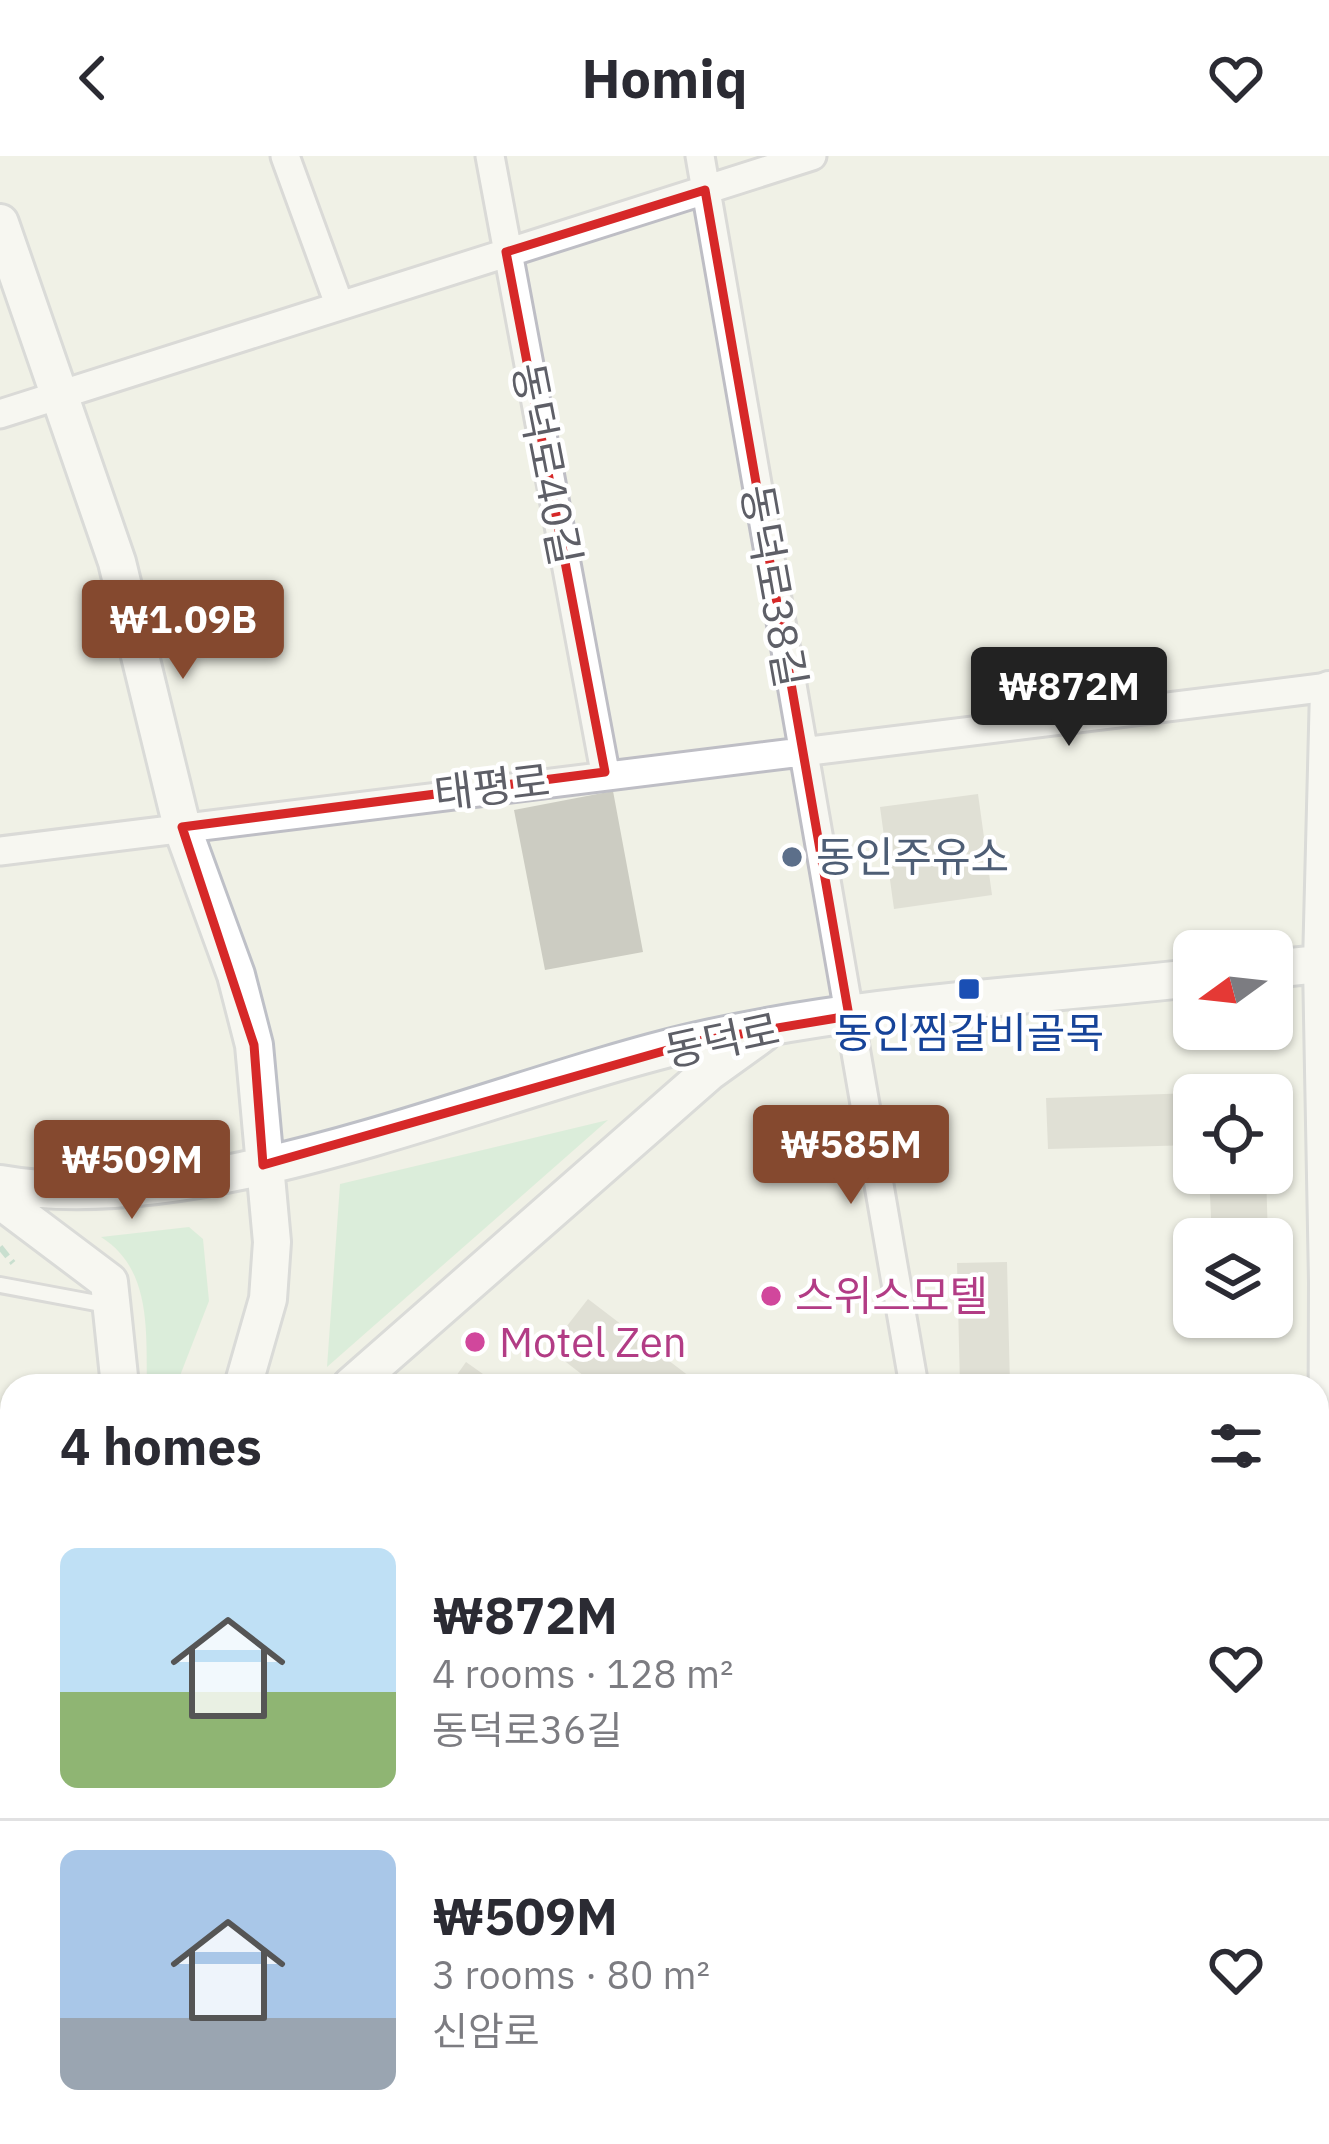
<!DOCTYPE html>
<html lang="en">
<head>
<meta charset="utf-8">
<style>
  :root { --surface:#fff; --page:#f2f2f3; --text:#2b2b33; --muted:#7c7c81; --line:#e1e1e2; --accent:#85492f }
  body { margin:0; font-family:"IBM Plex Sans","Noto Sans KR",sans-serif; background:var(--page); color:var(--text); height:100vh; display:flex; flex-direction:column; font-size:45px; white-space:nowrap }
  * { box-sizing:border-box; margin:0 }
  p { font-size:39px; color:var(--muted) }
  .icon { flex:none; width:66px; height:66px; fill:none; stroke:currentColor; stroke-width:2; stroke-linecap:round; stroke-linejoin:round }
  .map { position:relative; flex:1; overflow:hidden }
  .side { position:absolute; left:0px; top:1218px; width:1329px; height:771px; display:flex; flex-direction:column; background:var(--surface); border-radius:36px 36px 0 0; box-shadow:0 3px 9px #0004 }
  .side>* { flex:none }
  .needle { width:78px; rotate:255deg }
  .fabs { position:absolute; left:1173px; top:774px; display:grid; gap:24px }
  .fabs a { display:grid; place-items:center; width:120px; height:120px; border-radius:18px; background:var(--surface); box-shadow:0 3px 9px #0004; font-size:60px }
  .price { position:absolute; translate:-50% -102px; padding:0 27px; border-radius:12px; background:var(--accent); color:#fff; font-size:39px; line-height:78px; filter:drop-shadow(0 3px 6px #0008) }
  .price::after { content:''; position:absolute; left:50%; top:72px; width:36px; height:27px; margin-left:-18px; background:inherit; clip-path:polygon(0 0,100% 0,50% 100%) }
  .price.on { background:#222; color:#fff }
  ul { padding:0; list-style:none }
  li { display:flex; align-items:center; gap:36px; height:300px; padding:0 60px }
  li+li { border-top:3px solid var(--line) }
  li span { display:grid; place-items:center; flex:none; width:336px; height:240px; border-radius:18px; color:#555 }
  li>.icon { margin-inline-start:auto }
  span .icon { width:144px; height:144px; fill:#fffc; stroke-width:1 }
  li b { font-size:51px }
  h2 { display:flex; justify-content:space-between; align-items:center; height:144px; padding:0 60px; font-size:51px }
  header { display:flex; justify-content:space-between; align-items:center; height:156px; padding:0 60px; background:var(--surface); font-size:54px; font-weight:700 }
  .map>svg:first-child { display:block }
</style>
</head>
<body>
<header><svg class="icon" aria-label="back" viewBox="0 0 24 24"><path d="M15 5l-7 7 7 7"/></svg>Homiq<svg class="icon" aria-label="heart" viewBox="0 0 24 24"><path d="M12 20l-8-8c-3-5 5-10 8-4 3-6 11-1 8 4z"/></svg></header>
<div class="map">
<svg width="1329" height="1988" viewBox="0 0 1329 1988">
  <rect width="100%" height="100%" fill="#f0f1e6"/>
  <path fill="#c2e9cc" d="M608,964L327,1211L340,1028Z
    M189,1071L203,1083L209,1145L176,1230H147C146,1176 152,1113 101,1081Z"/>
  <path fill="#ccccc2" d="M613,635L643,796L545,814L514,654Z
    M978,638L992,739L894,753L880,651Z
    M1194,937V989L1048,993L1046,942Z
    M1209,1017H1266L1268,1083H1212Z
    M1007,1106L1010,1230H960L957,1107Z
    M588,1143L702,1230H597L549,1193Z
    M466,1206L500,1230H449Z
    M199,1977H327L315,1988H211Z
    M628,1977H704L705,1988H657L656,1982L629,1984Z
    M1051,1977H1265V1988H1052Z"/>
  <g fill="none" stroke-linecap="round" stroke-linejoin="round">
    <defs>
      <path id="lane" d="M0,1129L107,1149"/>
      <path id="street" d="M285,0L339,148
        M490,0L605,616
        M700,0L914,1230
        M0,258L812,0
        M0,695L1329,531
        M392,1977L393,1988
        M1007,1977L1008,1988"/>
      <path id="secondary" d="M0,67L117,406L182,671L236,819L254,889L272,1086L268,1143L243,1230
        M1272,813L1329,807
        M0,1028C206,1065 494,932 698,885C859,848 1030,840 1194,822
        M0,1044L109,1126L120,1230
        M351,1230L709,916L763,877
        M2,1988L12,1784
        M1325,1988L1328,1126L1322,808L1329,534"/>
    </defs>
    <use href="#lane" stroke="#bebec5" stroke-width="20"/>
    <use href="#street" stroke="#bebec5" stroke-width="33"/>
    <use href="#secondary" stroke="#bec0c7" stroke-width="42"/>
    <path stroke="#9acab4" stroke-width="6" stroke-dasharray="12 6" stroke-linecap="butt" d="M0,1091L13,1107"/>
    <use href="#lane" stroke="#fff" stroke-width="14"/>
    <use href="#street" stroke="#fff" stroke-width="27"/>
    <use href="#secondary" stroke="#fff" stroke-width="36"/>
  </g>
  <path d="M0 0H1329V1988H0ZM705,34L849,860L699,885L263,1009L254,889L182,671L605,616L506,96Z" fill="#f0f1e6" fill-opacity=".55" fill-rule="evenodd"/>
  <path fill="none" stroke="#d62828" stroke-width="9" stroke-linejoin="round" d="M705,34L849,860L699,885L263,1009L254,889L182,671L605,616L506,96Z"/>
  <circle fill="#5c6f8a" stroke="#fff" stroke-width="4.5" cx="792" cy="701" r="12"/>
  <rect fill="#1a4fb4" stroke="#fff" stroke-width="4.5" x="957" y="821" width="24" height="24" rx="6"/>
  <g fill="#d1479c" stroke="#fff" stroke-width="4.5">
    <circle cx="771" cy="1140" r="12"/>
    <circle cx="475" cy="1186" r="12"/>
  </g>
  <g text-anchor="middle" stroke-width="9" stroke-linejoin="round" paint-order="stroke">
    <g font-size="42" fill="#5e5f67" stroke="#fff">
      <text transform="translate(547 308) rotate(79)" y="15">동덕로40길</text>
      <text transform="translate(774 430) rotate(80)" y="15">동덕로38길</text>
      <text transform="translate(492 631) rotate(-7)" y="15">태평로</text>
      <text transform="translate(722 884) rotate(-12)" y="15">동덕로</text>
    </g>
    <g font-size="42" fill="#4e5e75" stroke="#fff" text-anchor="start">
      <text x="816" y="716">동인주유소</text>
    </g>
    <g font-size="42" fill="#164399" stroke="#fff">
      <text x="969" y="892">동인찜갈비골목</text>
    </g>
    <g font-size="42" fill="#b23c85" stroke="#fff" text-anchor="start">
      <text x="795" y="1155">스위스모텔</text>
      <text x="499" y="1201">Motel Zen</text>
    </g>
  </g>
</svg>
<div class="fabs">
<a><svg class="needle" viewBox="-14 -14 28 28"><path d="M0-13l5 13h-10z" fill="#e53935"/><path d="M0 13l5-13h-10z" fill="#7c7c81"/></svg></a>
<a><svg class="icon" aria-label="locate" viewBox="0 0 24 24"><circle cx="12" cy="12" r="6"/><path d="M12 2v4M12 18v4M2 12h4M18 12h4"/></svg></a>
<a><svg class="icon" aria-label="layers" viewBox="0 0 24 24"><path d="M12 4l9 5-9 5-9-5zM3 14l9 5 9-5"/></svg></a>
</div>
<b class="price" style="left:183px;top:526px">₩1.09B</b>
<b class="price on" style="left:1069px;top:593px">₩872M</b>
<b class="price" style="left:851px;top:1051px">₩585M</b>
<b class="price" style="left:132px;top:1066px">₩509M</b>
<section class="side">
<h2>4 homes<svg class="icon" aria-label="filters" viewBox="0 0 24 24"><path d="M4 7h16M4 17h16"/><circle cx="9" cy="7" r="2"/><circle cx="15" cy="17" r="2"/></svg></h2>
<ul>
<li><span style="background:linear-gradient(#bfe0f5 60%,#8fb573 0)"><svg class="icon" aria-label="home" viewBox="0 0 24 24"><path d="M3 11l9-7 9 7M6 9v11h12V9"/></svg></span><div><b>₩872M</b><p>4 rooms · 128 m²</p><p>동덕로36길</p></div><svg class="icon" aria-label="heart" viewBox="0 0 24 24"><path d="M12 20l-8-8c-3-5 5-10 8-4 3-6 11-1 8 4z"/></svg></li>
<li><span style="background:linear-gradient(#a9c7e8 70%,#9aa5b1 0)"><svg class="icon" aria-label="home" viewBox="0 0 24 24"><path d="M3 11l9-7 9 7M6 9v11h12V9"/></svg></span><div><b>₩509M</b><p>3 rooms · 80 m²</p><p>신암로</p></div><svg class="icon" aria-label="heart" viewBox="0 0 24 24"><path d="M12 20l-8-8c-3-5 5-10 8-4 3-6 11-1 8 4z"/></svg></li>
</ul>
</section>
</div>
</body>
</html>
